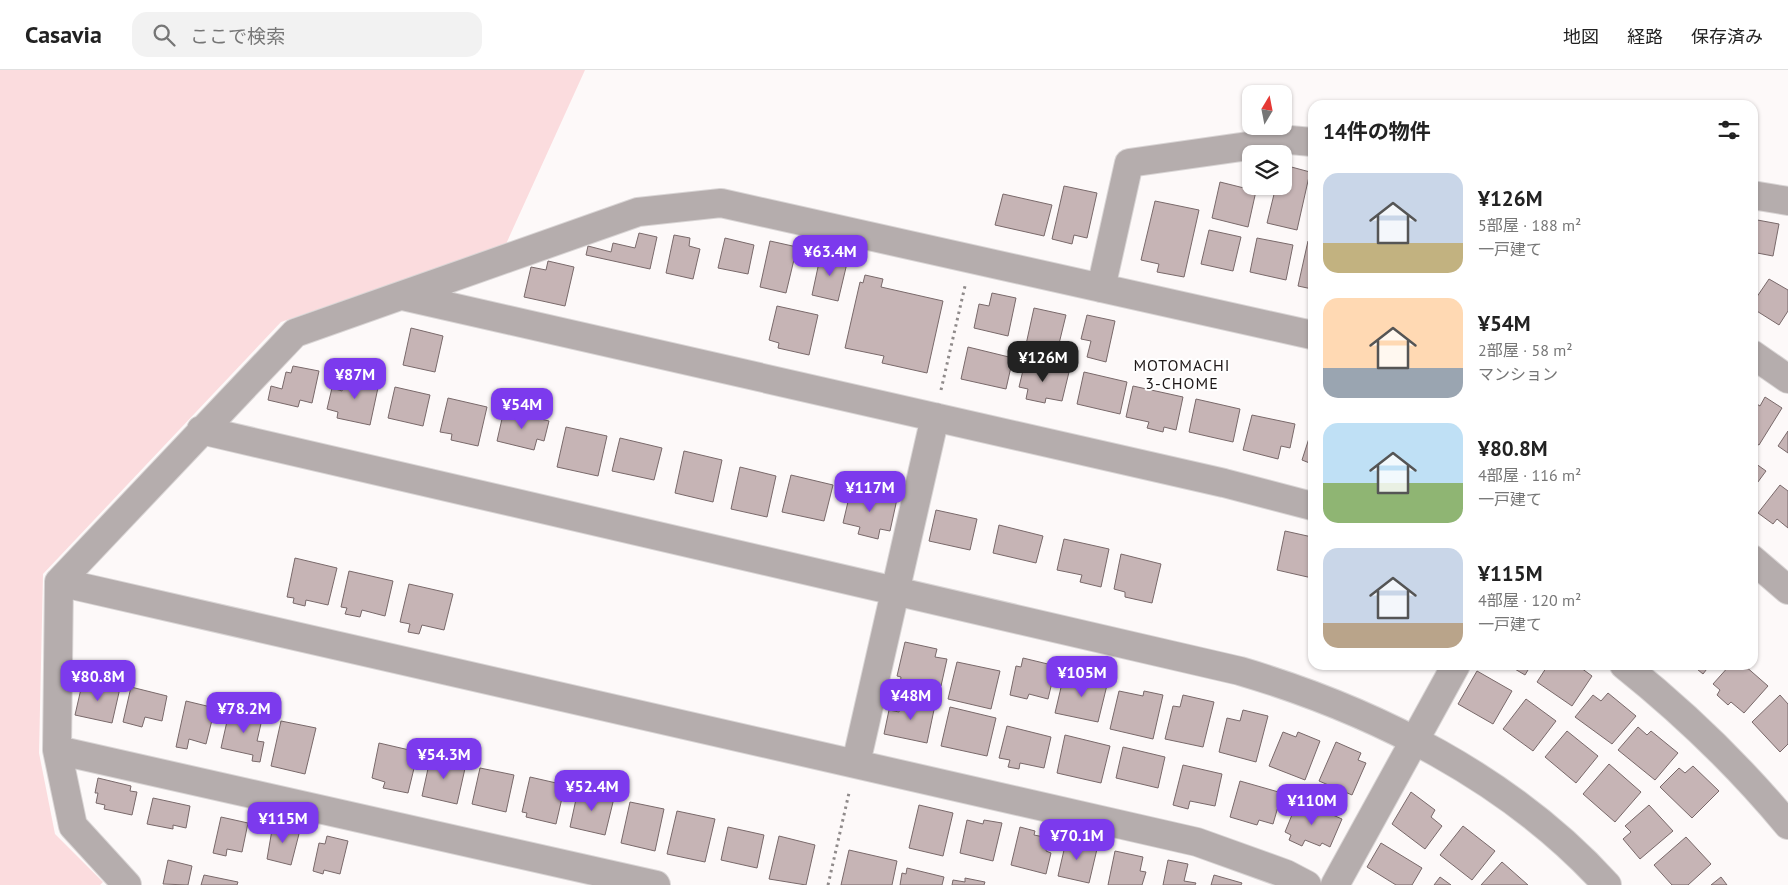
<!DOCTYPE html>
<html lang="ja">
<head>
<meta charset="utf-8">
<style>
  :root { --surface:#fff; --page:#f2f2f2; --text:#222; --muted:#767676; --line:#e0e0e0; --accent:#7c3aed }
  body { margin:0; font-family:"PT Sans","Noto Sans JP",sans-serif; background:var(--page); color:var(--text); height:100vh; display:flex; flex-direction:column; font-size:19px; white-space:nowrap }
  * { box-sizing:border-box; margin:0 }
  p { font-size:16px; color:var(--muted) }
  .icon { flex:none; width:28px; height:28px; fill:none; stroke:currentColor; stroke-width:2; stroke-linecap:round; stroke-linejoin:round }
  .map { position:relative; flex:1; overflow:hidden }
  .panel { position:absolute; left:1308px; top:30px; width:450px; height:570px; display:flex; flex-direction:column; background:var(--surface); border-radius:15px; box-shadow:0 1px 4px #0004 }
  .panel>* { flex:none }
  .needle { width:32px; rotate:10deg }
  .buttons { position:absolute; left:1242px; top:15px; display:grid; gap:10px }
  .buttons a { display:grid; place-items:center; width:50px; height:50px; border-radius:10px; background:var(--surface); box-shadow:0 1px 4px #0004; font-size:25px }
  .price { position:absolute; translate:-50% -42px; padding:0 11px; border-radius:10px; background:var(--accent); color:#fff; font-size:16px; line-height:32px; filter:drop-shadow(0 1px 2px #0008) }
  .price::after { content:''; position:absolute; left:50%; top:30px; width:15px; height:11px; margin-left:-8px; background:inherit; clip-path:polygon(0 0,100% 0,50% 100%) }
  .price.active { background:#222; color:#fff }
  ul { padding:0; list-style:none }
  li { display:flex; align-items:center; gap:15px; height:125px; padding:0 15px }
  li span { display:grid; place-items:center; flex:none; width:140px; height:100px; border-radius:15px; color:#555 }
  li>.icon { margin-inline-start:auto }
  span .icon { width:60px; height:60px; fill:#fffc; stroke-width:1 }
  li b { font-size:21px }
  h2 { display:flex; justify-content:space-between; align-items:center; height:60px; padding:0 15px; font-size:21px }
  header { display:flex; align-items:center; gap:30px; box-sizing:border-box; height:70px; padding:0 25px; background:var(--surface); border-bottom:1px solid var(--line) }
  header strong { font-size:24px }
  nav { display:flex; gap:28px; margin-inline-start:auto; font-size:18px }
  .search { width:350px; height:45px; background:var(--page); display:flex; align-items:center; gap:12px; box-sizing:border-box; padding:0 18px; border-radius:15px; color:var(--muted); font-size:19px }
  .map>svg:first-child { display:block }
</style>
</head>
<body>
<header>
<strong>Casavia</strong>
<div class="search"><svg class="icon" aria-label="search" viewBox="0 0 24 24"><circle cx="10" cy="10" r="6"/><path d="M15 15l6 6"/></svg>ここで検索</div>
<nav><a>地図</a><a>経路</a><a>保存済み</a></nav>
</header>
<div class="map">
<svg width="1788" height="815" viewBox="0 0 1788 815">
  <rect width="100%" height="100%" fill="#fdf9f9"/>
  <path fill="#fbdcde" d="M0,0H585L506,174L281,252L43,504L39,683L55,764L103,812L100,815H0Z"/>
  <path fill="#c6b4b5" stroke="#79696a" d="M1284,95L1310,102L1297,160L1267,153L1276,116H1284Z
    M1220,112L1256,121L1248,157L1212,148Z
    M1064,116L1097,123L1087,168L1074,165L1072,174L1052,169Z
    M1003,124L1052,135L1044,166L995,155Z
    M1155,131L1199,140L1184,207L1157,202L1159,194L1141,190Z
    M1752,149L1779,154L1773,186L1752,182Z
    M1209,160L1241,167L1233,201L1201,194Z
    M639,163L657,167L650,199L586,185L588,176L611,182L613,173L635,178Z
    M674,165L690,168L689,176L700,179L693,209L666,203Z
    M725,168L754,175L748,204L718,198Z
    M1257,168L1293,175L1286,210L1250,202Z
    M770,171L797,177L786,223L760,217Z
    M1308,171L1312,172V219L1298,216Z
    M821,183L848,189L838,231L812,225Z
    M548,191L574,197L565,236L524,227L531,197L546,200Z
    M865,205L883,209L881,217L943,231L927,303L882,293L884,286L845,278L860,212L863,213Z
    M1769,209L1788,220V241L1779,255L1752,238V234Z
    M992,223L1016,228L1008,266L974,258L979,234L989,236Z
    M777,236L818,245L809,285L778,278L779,273L769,270Z
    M1034,238L1066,245L1056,286L1025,279Z
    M1087,245L1115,251L1106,292L1087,287L1091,271L1081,269Z
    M411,258L443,266L435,302L403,295Z
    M968,277L1013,288L1006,319L961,309Z
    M1025,292L1069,302L1062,331L1046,328L1045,333L1026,329L1028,319L1019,317Z
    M293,296L319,301L312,333L300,330L298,337L268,330L271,316L282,319L286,302L291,303Z
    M1084,302L1127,312L1120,344L1077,334Z
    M346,306L379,313L370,355L337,348L338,342L327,339L332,318L342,321Z
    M1133,316L1183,327L1176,360L1164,357L1163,362L1147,358L1149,352L1126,347Z
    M395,317L430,325L423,356L388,348Z
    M1765,327L1782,338L1759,375L1752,372V331L1760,336Z
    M448,328L487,337L478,376L451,370L452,364L440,362Z
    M1196,329L1240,339L1233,372L1189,362Z
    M504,340L549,351L544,371L537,369L534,380L497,371Z
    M1252,345L1295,354L1290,378L1281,376L1278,389L1243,380Z
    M566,357L607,366L598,406L557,397Z
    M1312,359V394L1302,390Z
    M1788,361V383L1778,376Z
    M620,368L662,378L654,410L612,401Z
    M684,381L722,390L713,432L675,423Z
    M1752,391L1766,401L1752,420Z
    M740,397L776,406L767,447L731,439Z
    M791,405L833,415L824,451L782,442Z
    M1780,415L1788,421V458L1777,449L1773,454L1758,443Z
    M851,419L897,429L890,461L880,459L878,469L858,464L860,457L843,453Z
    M936,440L977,449L970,480L929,471Z
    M999,455L1043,466L1036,493L993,483Z
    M1285,461L1312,467V508L1277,500Z
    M1064,469L1109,479L1101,517L1080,512L1082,505L1057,500Z
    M1121,484L1161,494L1152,533L1125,527V522L1114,519Z
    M295,488L337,498L328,535L306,530L305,536L293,533L294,528L287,527Z
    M349,501L393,511L385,546L362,540L360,547L345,544L347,538L341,537Z
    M409,514L453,524L444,560L422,555L419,564L408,562L410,554L400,552Z
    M905,572L937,579L935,587L947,589L941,616L919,611L918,618L900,614L901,607L897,606Z
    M1023,588L1056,596L1048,629L1029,624L1027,629L1010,625L1016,596L1021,597Z
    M957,592L1000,601L991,639L948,629Z
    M1508,595H1531L1525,605Z
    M1548,595H1577L1592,606L1572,636L1537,612Z
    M1692,595H1710L1703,604Z
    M1730,595H1744L1768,616L1744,643L1731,632L1728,635L1717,625L1720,620L1713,614Z
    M1477,601L1512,621L1493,654L1458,634Z
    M1081,605L1108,611L1098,652L1055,643L1063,609L1079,613Z
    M83,610L120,618L112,653L75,645Z
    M131,617L167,626L162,651L145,647L142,657L123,652Z
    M1119,621L1143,626L1144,621L1163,625L1153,669L1110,659Z
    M1608,623L1636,646L1612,674L1575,647L1593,625L1601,631Z
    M1183,625L1214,632L1203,677L1165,669L1173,636L1180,637Z
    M1780,625L1788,634V674L1780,682L1752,652Z
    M902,628L935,635L927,673L884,664L889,640L899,642Z
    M1526,629L1556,651L1533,681L1503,659Z
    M186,631L215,638L206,674L189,669L187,679L176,677Z
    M950,637L996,648L987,686L941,676Z
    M230,638L263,645L257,671L264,672L260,692L252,691L253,685L221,678Z
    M1243,640L1268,646L1256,692L1219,682L1227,648L1240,651Z
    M281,651L316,658L305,704L271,696Z
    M1007,656L1051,667L1044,698L1020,693L1019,699L1008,697L1010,690L999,688Z
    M1638,657L1647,665L1651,661L1678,683L1655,710L1618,680Z
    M1567,661L1598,686L1576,713L1545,687Z
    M1283,662L1296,667L1298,662L1320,671L1305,710L1269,696Z
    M1065,665L1110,676L1101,713L1057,703Z
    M1336,672L1361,683L1358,690L1366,693L1352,725L1319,711Z
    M379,673L418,682L408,723L383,718L385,712L372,708Z
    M1123,677L1165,687L1158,718L1116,708Z
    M431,685L466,694L457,734L422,726Z
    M1609,694L1641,722L1615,752L1583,724Z
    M1183,695L1222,704L1215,736L1190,731L1188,739L1173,735Z
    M1693,696L1719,721L1692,748L1660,717L1679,698L1685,703Z
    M480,698L514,705L506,742L472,734Z
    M530,707L565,715L556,754L526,747L527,743L522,742Z
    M98,708L131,716L130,721L137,722L132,745L104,739L105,735L96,733L98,723H95Z
    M1240,711L1282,723L1273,754L1259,750L1257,755L1230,747Z
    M578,720L614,728L605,765L570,757Z
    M1411,722L1435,740L1431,747L1442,756L1425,779L1392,754Z
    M153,728L190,736L186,758L173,755V759L147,754Z
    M1298,730L1342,749L1330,777L1322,773L1320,776L1305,770L1302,776L1289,770L1291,765L1285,762Z
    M630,732L664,739L655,781L621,773Z
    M919,735L953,743L943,786L909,778Z
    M1649,735L1673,761L1640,789L1623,769L1631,762L1625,756Z
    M677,741L715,749L705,792L667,784Z
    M221,747L248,753L242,782L227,779L226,786L213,783Z
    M967,750L983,754L984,750L1002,753L993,791L960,783Z
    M273,754L300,760L291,795L267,789Z
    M1463,756L1495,781L1472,810L1440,785Z
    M728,757L764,765L757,798L721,790Z
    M1020,757L1035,761L1034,765L1049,768L1046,781L1051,783L1046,804L1011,795Z
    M327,766L348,771L340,804L324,800L323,804L313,801L319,773L325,774Z
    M779,766L815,775L806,815L769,809Z
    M1067,767L1087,771L1086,776L1097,779L1089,813L1058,806Z
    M1686,767L1711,794L1688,815H1672L1654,795Z
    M1381,773L1422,798L1412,815H1396L1367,797Z
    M849,780L897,791L892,815H841Z
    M1115,781L1143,787L1140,801L1146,802L1142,815H1108Z
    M168,790L192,796L188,815L163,814Z
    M1168,790L1188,794L1184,811L1196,813L1195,815H1163Z
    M1502,792L1528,815H1481Z
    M907,798L944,807L942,815H900L902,803L906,804Z
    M204,805L238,812L237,815H201Z
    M1214,805L1242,813L1241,815H1211Z
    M1440,807L1451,815H1434Z
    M1721,807L1727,815H1711Z
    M965,808L985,812L984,815H952L953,810L965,812Z"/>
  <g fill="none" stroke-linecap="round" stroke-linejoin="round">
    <defs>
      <path id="minor" d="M1752,125L1788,131
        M1101,218L1129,93L1290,70L1312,72
        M403,226L1224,413L1312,436
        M1752,284L1788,309
        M201,360L1240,601C1375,641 1511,709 1607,815
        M1752,489L1788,520
        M59,512L1197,772L1286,804L1307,815
        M1624,595C1684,643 1739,696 1788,755
        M57,680L656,815
        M856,693L935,347
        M127,815L73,756L57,680L59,512L295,263L638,142L721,133L1312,265
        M1335,815L1456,595"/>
    </defs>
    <use href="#minor" stroke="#d9d5d5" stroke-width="30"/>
    <path stroke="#8f8a8a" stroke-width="3" stroke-dasharray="2.5 4" stroke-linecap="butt" d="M941,320L965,216
      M828,815L849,723"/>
    <use href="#minor" stroke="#b5adad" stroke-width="28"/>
  </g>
  <g text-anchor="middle" stroke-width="4" stroke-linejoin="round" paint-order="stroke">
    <g font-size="16" letter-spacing="1" fill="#1f1919" stroke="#fff">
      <text x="1182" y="301">MOTOMACHI<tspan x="1182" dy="18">3-CHOME</tspan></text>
    </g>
  </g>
</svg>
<div class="buttons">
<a><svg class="needle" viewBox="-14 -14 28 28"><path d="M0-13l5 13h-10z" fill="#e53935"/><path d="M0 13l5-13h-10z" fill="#767676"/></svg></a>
<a><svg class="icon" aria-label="layers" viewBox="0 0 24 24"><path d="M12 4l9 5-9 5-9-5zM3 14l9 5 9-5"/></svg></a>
</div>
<b class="price" style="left:830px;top:207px">¥63.4M</b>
<b class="price active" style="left:1043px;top:313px">¥126M</b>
<b class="price" style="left:355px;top:330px">¥87M</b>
<b class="price" style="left:522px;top:360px">¥54M</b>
<b class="price" style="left:870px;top:443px">¥117M</b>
<b class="price" style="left:1082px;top:628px">¥105M</b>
<b class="price" style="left:98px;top:632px">¥80.8M</b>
<b class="price" style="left:911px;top:651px">¥48M</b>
<b class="price" style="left:244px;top:664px">¥78.2M</b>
<b class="price" style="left:444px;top:710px">¥54.3M</b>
<b class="price" style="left:592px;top:742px">¥52.4M</b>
<b class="price" style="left:1312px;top:756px">¥110M</b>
<b class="price" style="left:283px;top:774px">¥115M</b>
<b class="price" style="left:1077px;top:791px">¥70.1M</b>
<section class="panel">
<h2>14件の物件<svg class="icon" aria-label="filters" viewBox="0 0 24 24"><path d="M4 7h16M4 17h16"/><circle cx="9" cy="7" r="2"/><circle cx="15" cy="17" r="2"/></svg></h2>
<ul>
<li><span style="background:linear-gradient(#c9d6e8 70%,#c2b280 0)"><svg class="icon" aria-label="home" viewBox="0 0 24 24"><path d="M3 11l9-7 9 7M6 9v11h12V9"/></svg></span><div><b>¥126M</b><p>5部屋 · 188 m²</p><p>一戸建て</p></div></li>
<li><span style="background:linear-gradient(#ffd9b3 70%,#9aa5b1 0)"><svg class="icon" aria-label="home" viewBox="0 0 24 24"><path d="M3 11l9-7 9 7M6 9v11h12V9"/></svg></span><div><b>¥54M</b><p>2部屋 · 58 m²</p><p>マンション</p></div></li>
<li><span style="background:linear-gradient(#bfe0f5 60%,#8fb573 0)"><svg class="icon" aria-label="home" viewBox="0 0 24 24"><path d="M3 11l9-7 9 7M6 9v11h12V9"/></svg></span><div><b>¥80.8M</b><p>4部屋 · 116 m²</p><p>一戸建て</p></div></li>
<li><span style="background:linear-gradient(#c9d6e8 75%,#b9a48a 0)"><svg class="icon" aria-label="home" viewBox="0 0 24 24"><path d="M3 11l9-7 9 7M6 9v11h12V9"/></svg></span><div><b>¥115M</b><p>4部屋 · 120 m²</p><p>一戸建て</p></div></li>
</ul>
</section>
</div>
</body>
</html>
